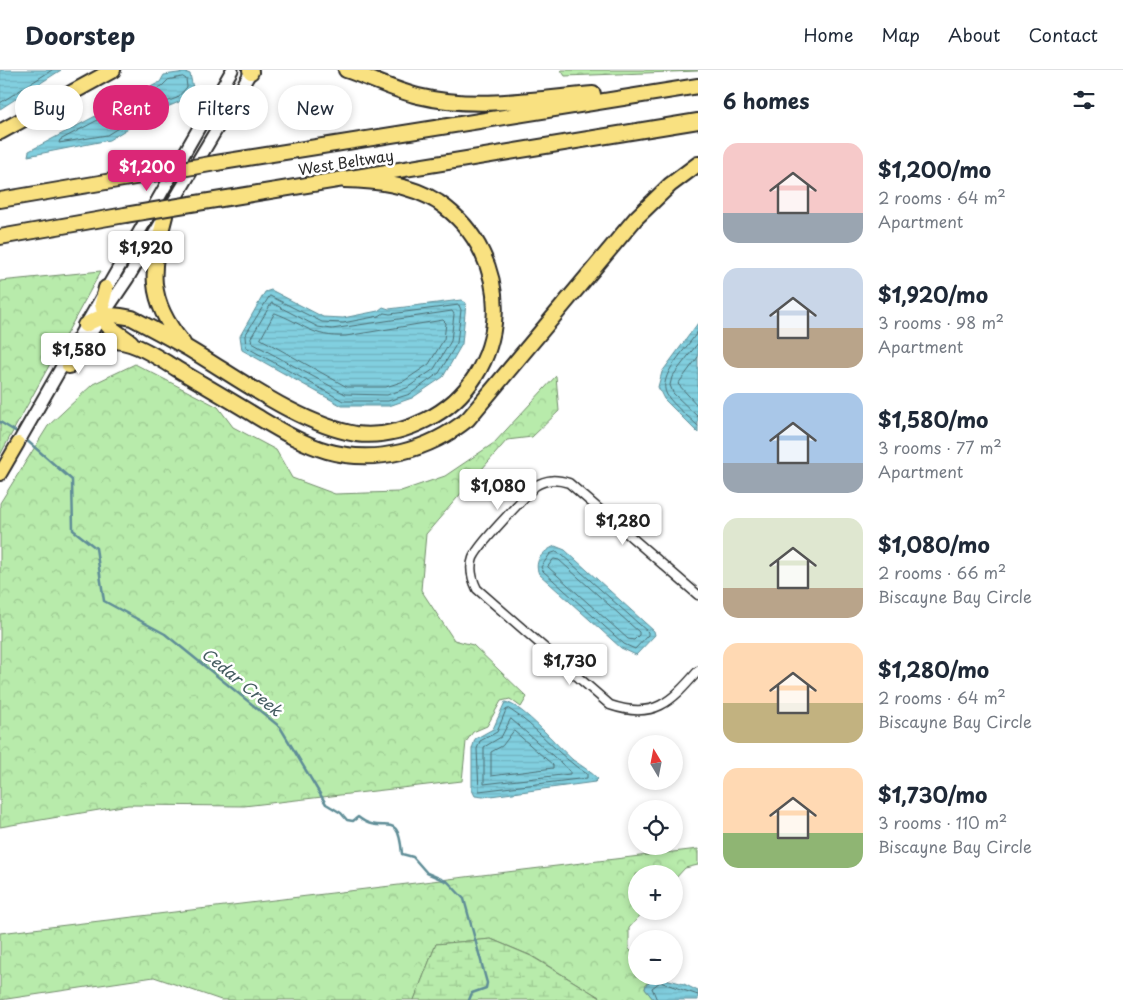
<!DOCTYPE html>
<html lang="en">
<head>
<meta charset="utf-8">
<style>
  :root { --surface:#fff; --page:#f6f6f7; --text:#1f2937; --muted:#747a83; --line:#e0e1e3; --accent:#db2777 }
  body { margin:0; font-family:"Playpen Sans",sans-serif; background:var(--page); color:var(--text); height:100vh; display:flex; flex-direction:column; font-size:19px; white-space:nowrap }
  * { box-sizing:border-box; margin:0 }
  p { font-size:16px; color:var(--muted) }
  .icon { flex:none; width:28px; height:28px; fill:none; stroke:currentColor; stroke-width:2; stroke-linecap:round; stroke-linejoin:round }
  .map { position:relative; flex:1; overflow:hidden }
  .drawer { display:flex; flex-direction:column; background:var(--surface); width:425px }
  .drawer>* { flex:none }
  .top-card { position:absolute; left:15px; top:15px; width:475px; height:45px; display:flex; gap:10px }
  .needle { width:32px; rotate:350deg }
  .buttons { position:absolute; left:628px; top:665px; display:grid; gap:10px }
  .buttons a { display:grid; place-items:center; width:55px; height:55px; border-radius:50%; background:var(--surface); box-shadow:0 2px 8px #0003; font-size:25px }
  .price { position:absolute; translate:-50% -42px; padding:0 11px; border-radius:5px; background:#fff; color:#222; font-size:16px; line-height:32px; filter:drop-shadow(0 1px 2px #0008) }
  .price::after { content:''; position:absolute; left:50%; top:30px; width:15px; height:11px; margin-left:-8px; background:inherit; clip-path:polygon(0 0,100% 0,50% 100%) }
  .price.current { background:var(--accent); color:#fff }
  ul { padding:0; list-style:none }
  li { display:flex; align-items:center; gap:15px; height:125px; padding:0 25px }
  li span { display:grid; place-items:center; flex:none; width:140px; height:100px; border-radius:15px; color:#555 }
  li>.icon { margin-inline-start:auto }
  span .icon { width:60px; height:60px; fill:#fffc; stroke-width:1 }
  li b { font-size:21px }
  h2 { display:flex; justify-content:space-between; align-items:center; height:60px; padding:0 25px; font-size:21px }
  .chip { padding:0 18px; border-radius:22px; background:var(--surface); box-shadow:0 2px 8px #0003; font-size:18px; line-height:45px }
  .chip.current { background:var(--accent); color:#fff }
  header { display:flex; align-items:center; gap:30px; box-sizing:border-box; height:70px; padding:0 25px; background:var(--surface); border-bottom:1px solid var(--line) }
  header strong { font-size:24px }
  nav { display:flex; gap:28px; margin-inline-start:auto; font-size:18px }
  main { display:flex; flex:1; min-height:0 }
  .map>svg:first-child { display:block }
</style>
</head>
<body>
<header>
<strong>Doorstep</strong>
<nav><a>Home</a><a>Map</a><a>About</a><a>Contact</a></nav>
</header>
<main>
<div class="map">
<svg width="698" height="930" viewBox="0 0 698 930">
  <defs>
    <pattern id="forest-crowns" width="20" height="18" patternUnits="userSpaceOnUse" patternTransform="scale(1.25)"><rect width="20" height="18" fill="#b8ebab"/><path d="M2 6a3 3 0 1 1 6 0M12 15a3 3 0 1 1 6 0" fill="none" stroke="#9eca93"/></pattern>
    <pattern id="wetland-marsh" width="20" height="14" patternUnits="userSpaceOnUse" patternTransform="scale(1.25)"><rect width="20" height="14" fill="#b8ebab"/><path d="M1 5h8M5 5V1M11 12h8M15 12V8" fill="none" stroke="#9eca93"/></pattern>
    <pattern id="water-rules" width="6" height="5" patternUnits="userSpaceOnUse" patternTransform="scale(1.25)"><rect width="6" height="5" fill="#81cfdf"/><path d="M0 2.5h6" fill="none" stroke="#70b2c0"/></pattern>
  </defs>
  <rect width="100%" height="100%" fill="#fff"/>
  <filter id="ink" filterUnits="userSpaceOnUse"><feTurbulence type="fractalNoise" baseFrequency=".02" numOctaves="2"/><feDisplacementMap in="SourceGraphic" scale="10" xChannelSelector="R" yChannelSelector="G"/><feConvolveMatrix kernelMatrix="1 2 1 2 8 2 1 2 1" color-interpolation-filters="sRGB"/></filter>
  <g filter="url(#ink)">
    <path fill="url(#forest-crowns)" stroke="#728b6b" d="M561,0H698V1L565,6Z
      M101,201L0,385V211Z
      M135,294L218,337L233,357L276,380L292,408L335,424L398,422L445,406L494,373L556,306L559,341L532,367L507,370L426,464L421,520L454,570L473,575L527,627L521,637L510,629L501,631L487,656L473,662L466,672L462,711L244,736L128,735L0,757V433L48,356L93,314Z
      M698,779V795L685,798L674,810V804H636V841H644L629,858V879L636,886V906L658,907L646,914L645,919L654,930H604L532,886L491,869L436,874L414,930H221L154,907L0,930V863Z"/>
    <path fill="url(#wetland-marsh)" stroke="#728b6b" d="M491,869L531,886L604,930H414L436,874Z"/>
    <path fill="url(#water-rules)" stroke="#5f8d97" d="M0,0H61L0,39Z
      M185,2L190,4L193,18L188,26L179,32L153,43L109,70L28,86L29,81L35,78L160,12L164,5Z
      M271,220L323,247L343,248L378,241L383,237L389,239L461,230L466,233L462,274L443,307L412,328L389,336H342L242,280L240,266L265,222Z
      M698,253V363L664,329L658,317L662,302Z
      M555,476L565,480L654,561L655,565L636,585L621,578L539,504C533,491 543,481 555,476Z
      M505,632C523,635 558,677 573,690C582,696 590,701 598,709L595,712L483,727L475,726L472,720V679L475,669L493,659Z
      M658,907L684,914L698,921V930H654L645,919L646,915Z"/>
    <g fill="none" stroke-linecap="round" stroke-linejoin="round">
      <path stroke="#4d6d73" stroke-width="1" d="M183,7L186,9L187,17L177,28L150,38L107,65L59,73L60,70L162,16L168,10Z
        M0,33L52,0
        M270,226L322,252L343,253L379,246L384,243L390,244L459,235L461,240L457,273L439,303L410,324L388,331H343L246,277L245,266Z
        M272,233L318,257L332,259L452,241L454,244L451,271L434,299L407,318L387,325L345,324L252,273L251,268Z
        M275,243C303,253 312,268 346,266L443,250L446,253L444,269L429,294L404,311L386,317H347L261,269Z
        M698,261C688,278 656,306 667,325C674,336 688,346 698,356
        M698,273L672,307L670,315L673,323L698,347
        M698,287L678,314L698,336
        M556,482L562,485L648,562V565L635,579L624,574L543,501L541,497L550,484Z
        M554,489L559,490L639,562V565L634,570L628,569L548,497Z
        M509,639C538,657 558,686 587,704V708L479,721L477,679L480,671L497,662L506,640Z
        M511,649L570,701V704L484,714V677L501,667Z
        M514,661L553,695V698L491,706V682L502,676Z
        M657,930L652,918L660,912L698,925"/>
      <path stroke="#5f8d97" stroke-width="2.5" d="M0,352L20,364
        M24,368L72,410L73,460L96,478L104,531L165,564L280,657L326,734L341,743L347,750L353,751L358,747C384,768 398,736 402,784L413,787L427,803L448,812L464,829L487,913L486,918L472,923L469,930"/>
      <defs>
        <path id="minor" d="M698,525L569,413C556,409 547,409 535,416C521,432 480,472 473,488C469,499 472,509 477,519L610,635C654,650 671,632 698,601"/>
        <path id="secondary" d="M76,285L128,208L252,0
          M18,373L232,0"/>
        <path id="primary" d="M0,404L18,373"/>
        <path id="motorway" d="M250,0L251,2
          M346,0C370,8 394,20 418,26C475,40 535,29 593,24
          M0,62L113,0
          M216,93L698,16
          M0,130L147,105
          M197,133L698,51
          M165,146C151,199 146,229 183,273
          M0,167L125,145
          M106,218L102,234L107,255L131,272
          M85,255C105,244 110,243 132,248C151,258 170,268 189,279C238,308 299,354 356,364C380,367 404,361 426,350C513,307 518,186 438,132C410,114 376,111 344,110
          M69,296C79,287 91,272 105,271C133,269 155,286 177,299C204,315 230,330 256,346C278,359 302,374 327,381C376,395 430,380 468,349L636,148L670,115L698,94"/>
      </defs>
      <use href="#minor" stroke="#2b2b2b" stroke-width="11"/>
      <use href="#secondary" stroke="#2b2b2b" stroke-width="15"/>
      <use href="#primary" stroke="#2b2b2b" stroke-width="16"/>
      <use href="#motorway" stroke="#2b2b2b" stroke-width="18"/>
      <use href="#minor" stroke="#fff" stroke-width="8"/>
      <use href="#secondary" stroke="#fff" stroke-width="11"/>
      <use href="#primary" stroke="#f9e181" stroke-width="12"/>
      <use href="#motorway" stroke="#f9e181" stroke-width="14"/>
      <defs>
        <path id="motorway-bridge" d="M147,105L216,93
          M125,145L197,133"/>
      </defs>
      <use href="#motorway-bridge" stroke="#2b2b2b" stroke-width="18" stroke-linecap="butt"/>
      <use href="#motorway-bridge" stroke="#f9e181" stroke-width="14"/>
    </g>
  </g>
  <g text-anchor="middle" stroke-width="5" stroke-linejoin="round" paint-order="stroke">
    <g font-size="15" fill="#2b2b2b" stroke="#fff">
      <text transform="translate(346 93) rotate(-9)" y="5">West Beltway</text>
    </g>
    <g font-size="16" font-style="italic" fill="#455c61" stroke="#fff">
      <text transform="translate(242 612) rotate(39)" y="6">Cedar Creek</text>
    </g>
  </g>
</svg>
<div class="buttons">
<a><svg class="needle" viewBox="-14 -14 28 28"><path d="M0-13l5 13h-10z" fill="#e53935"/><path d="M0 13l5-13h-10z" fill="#747a83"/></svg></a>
<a><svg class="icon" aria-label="locate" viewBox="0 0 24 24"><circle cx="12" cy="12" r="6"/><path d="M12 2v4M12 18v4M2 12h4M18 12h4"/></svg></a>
<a>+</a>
<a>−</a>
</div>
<b class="price current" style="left:147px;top:122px">$1,200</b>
<b class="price" style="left:146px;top:203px">$1,920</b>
<b class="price" style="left:79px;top:305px">$1,580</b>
<b class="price" style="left:498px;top:441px">$1,080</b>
<b class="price" style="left:623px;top:476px">$1,280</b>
<b class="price" style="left:570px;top:616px">$1,730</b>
<div class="top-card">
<a class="chip">Buy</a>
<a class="chip current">Rent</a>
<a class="chip">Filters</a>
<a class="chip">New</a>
</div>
</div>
<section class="drawer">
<h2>6 homes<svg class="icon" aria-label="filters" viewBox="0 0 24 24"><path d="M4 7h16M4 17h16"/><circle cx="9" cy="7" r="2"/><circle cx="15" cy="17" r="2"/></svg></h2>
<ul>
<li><span style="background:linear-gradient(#f6c9c9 70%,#9aa5b1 0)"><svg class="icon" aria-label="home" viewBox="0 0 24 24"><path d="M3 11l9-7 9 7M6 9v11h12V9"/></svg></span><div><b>$1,200/mo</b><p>2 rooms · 64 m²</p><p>Apartment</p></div></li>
<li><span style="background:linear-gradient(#c9d6e8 60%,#b9a48a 0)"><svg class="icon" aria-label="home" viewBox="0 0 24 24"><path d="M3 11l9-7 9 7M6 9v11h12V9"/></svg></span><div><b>$1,920/mo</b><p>3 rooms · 98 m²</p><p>Apartment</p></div></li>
<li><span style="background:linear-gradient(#a9c7e8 70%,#9aa5b1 0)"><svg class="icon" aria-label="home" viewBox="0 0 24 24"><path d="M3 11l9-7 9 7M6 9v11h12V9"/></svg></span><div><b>$1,580/mo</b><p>3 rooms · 77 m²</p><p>Apartment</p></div></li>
<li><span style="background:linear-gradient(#dfe7d0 70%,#b9a48a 0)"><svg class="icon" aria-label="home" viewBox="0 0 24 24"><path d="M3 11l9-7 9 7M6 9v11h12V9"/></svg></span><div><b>$1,080/mo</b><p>2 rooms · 66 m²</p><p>Biscayne Bay Circle</p></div></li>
<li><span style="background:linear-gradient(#ffd9b3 60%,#c2b280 0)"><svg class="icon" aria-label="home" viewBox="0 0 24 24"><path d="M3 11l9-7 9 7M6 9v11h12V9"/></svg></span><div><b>$1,280/mo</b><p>2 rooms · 64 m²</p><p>Biscayne Bay Circle</p></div></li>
<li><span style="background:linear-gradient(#ffd9b3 65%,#8fb573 0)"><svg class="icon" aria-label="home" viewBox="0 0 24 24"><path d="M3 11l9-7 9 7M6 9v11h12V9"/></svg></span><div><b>$1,730/mo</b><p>3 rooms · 110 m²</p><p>Biscayne Bay Circle</p></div></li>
</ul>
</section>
</main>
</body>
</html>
